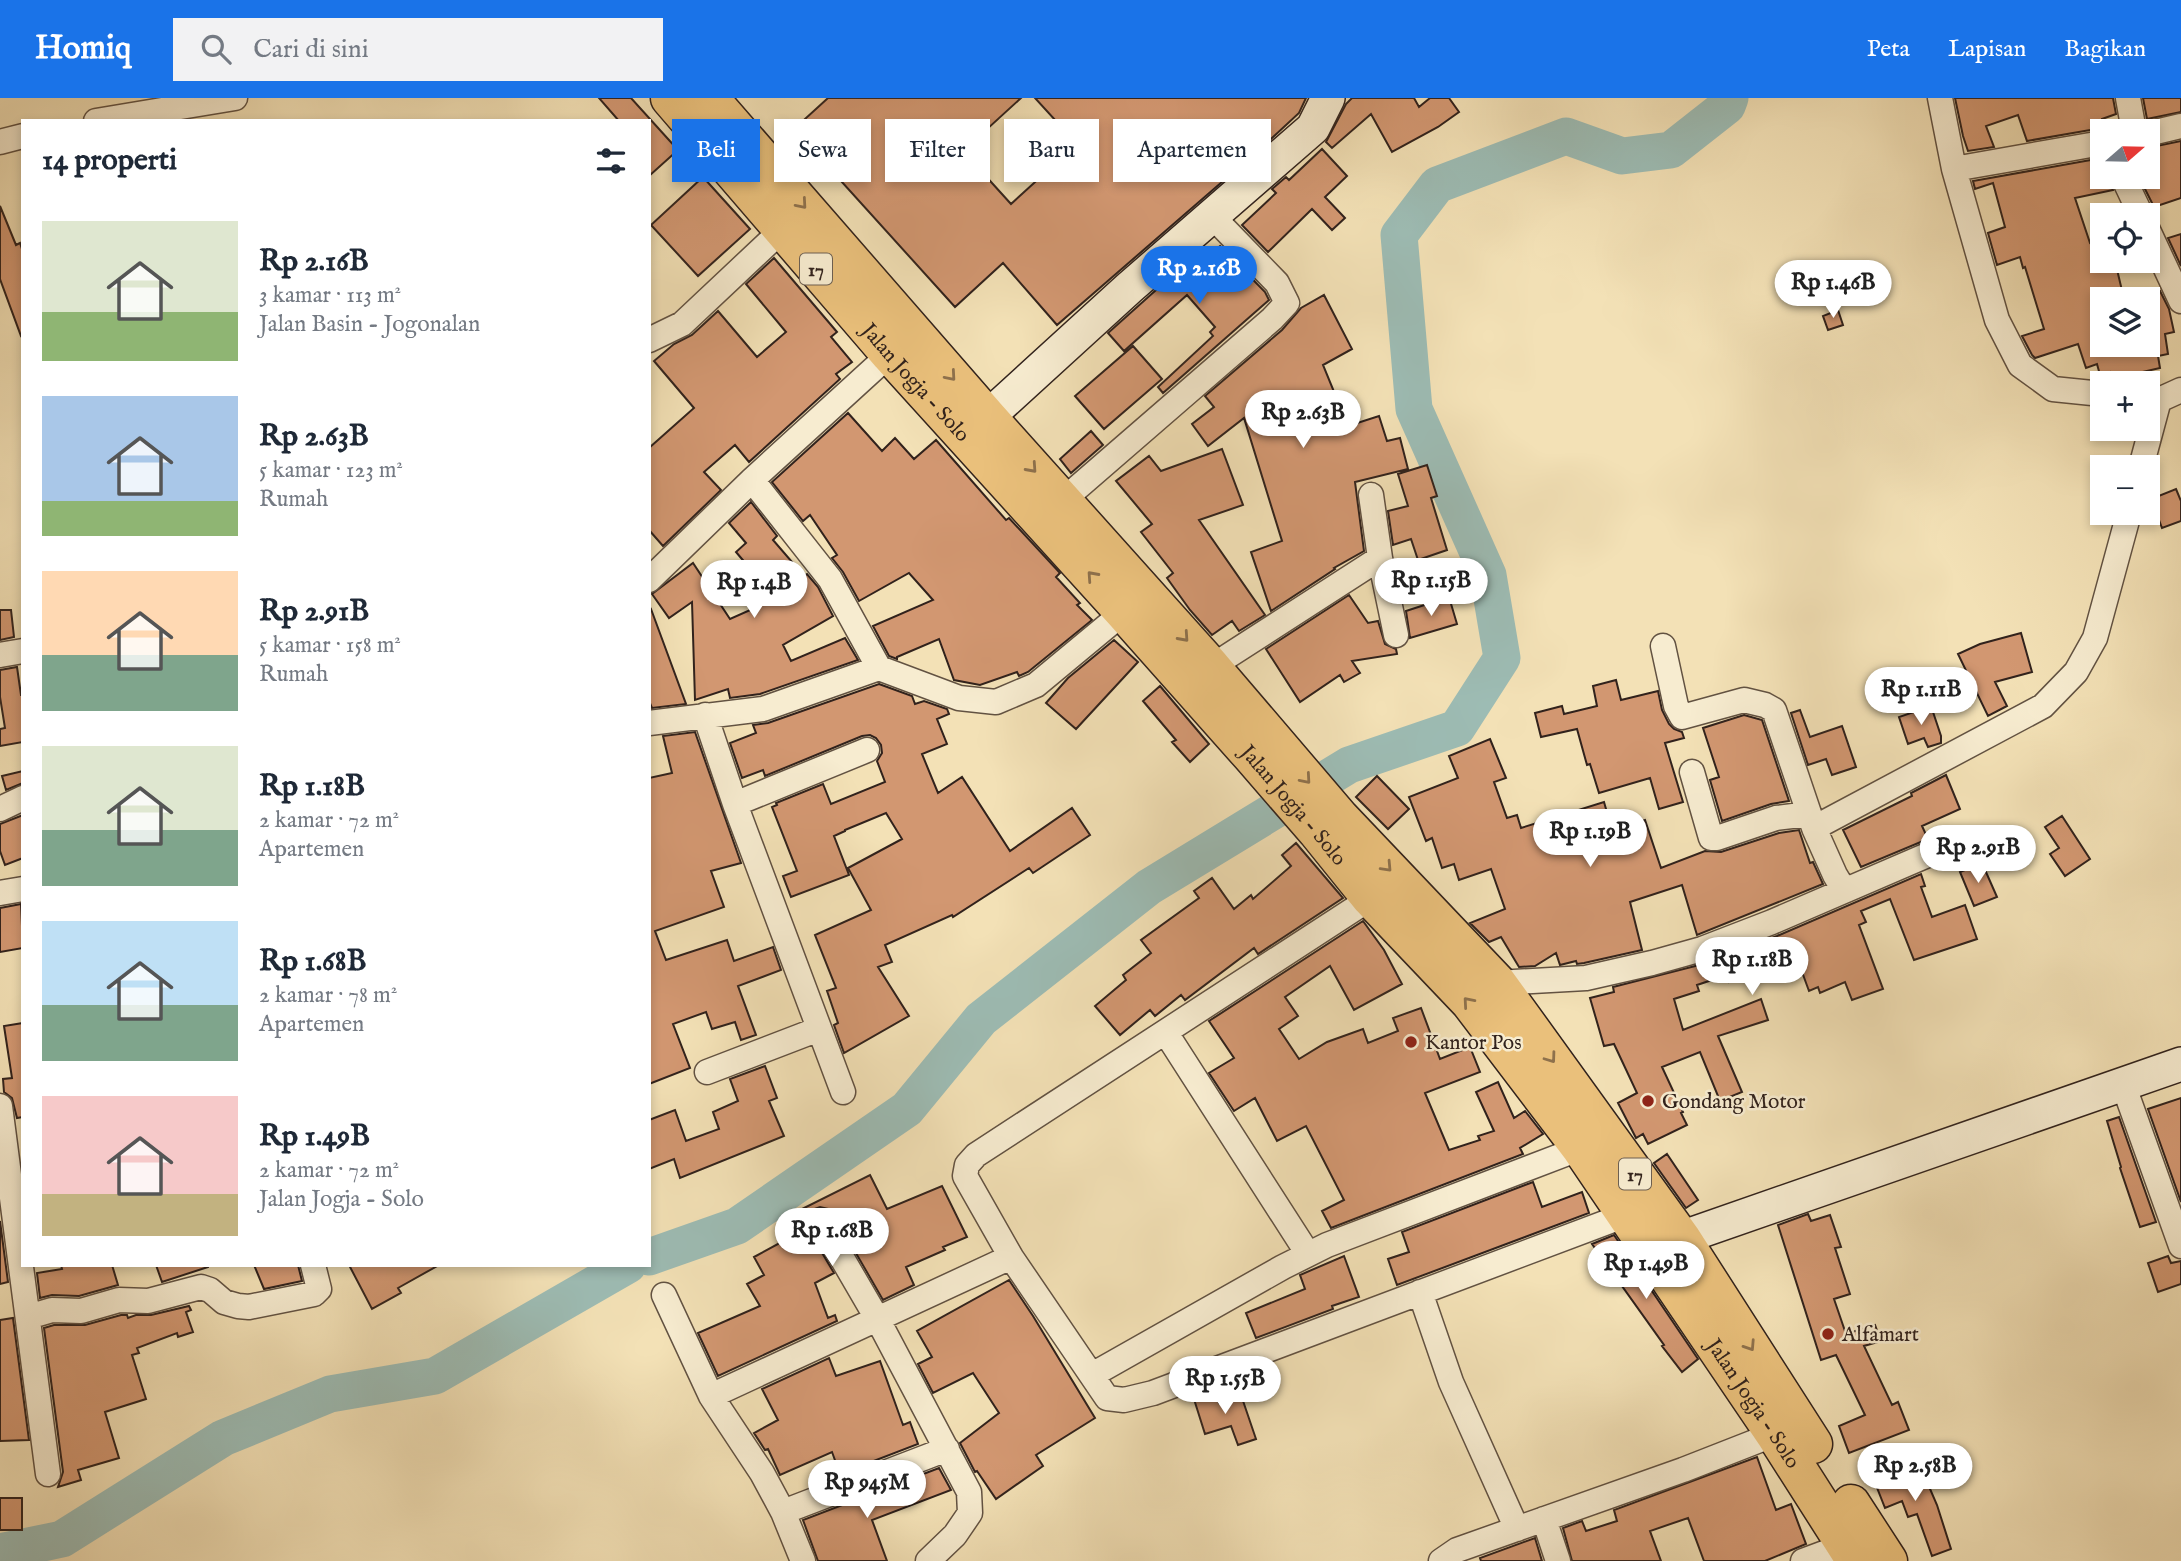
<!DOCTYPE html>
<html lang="id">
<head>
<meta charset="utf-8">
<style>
  :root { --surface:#fff; --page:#f2f2f3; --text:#1f2937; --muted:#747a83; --accent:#1a73e8 }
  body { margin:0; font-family:"IM FELL English",serif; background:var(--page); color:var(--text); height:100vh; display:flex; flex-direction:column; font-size:26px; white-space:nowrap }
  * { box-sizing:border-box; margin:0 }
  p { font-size:23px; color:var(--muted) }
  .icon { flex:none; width:38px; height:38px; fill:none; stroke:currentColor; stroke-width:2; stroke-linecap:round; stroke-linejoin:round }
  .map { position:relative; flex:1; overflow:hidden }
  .details { position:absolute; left:21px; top:21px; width:630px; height:1148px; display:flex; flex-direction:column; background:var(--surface); border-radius:0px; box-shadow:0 4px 10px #0003 }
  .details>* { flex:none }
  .guide { position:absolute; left:672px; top:21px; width:665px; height:63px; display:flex; gap:14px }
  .needle { width:46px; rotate:70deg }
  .fabs { position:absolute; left:2090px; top:21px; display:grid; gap:14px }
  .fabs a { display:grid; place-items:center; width:70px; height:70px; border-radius:0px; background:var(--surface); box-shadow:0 4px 10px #0003; font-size:35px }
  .price { position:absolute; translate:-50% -60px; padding:0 16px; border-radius:24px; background:#fff; color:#222; font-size:23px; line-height:46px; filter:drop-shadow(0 2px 4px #0008) }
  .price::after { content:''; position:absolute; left:50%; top:42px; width:21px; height:16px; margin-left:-10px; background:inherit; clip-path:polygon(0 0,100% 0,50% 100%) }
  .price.on { background:var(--accent); color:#fff }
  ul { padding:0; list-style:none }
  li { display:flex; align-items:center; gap:21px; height:175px; padding:0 21px }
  li span { display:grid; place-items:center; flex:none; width:196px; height:140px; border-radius:0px; color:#555 }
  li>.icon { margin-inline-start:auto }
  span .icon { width:84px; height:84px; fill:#fffc; stroke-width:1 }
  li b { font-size:30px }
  h2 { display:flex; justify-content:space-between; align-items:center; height:84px; padding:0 21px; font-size:30px }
  .pill { padding:0 24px; border-radius:0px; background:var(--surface); box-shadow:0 4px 10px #0003; font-size:24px; line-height:63px }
  .pill.on { background:var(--accent); color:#fff }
  header { display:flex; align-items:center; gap:42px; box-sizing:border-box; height:98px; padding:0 35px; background:var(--accent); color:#fff }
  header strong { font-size:33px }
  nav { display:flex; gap:38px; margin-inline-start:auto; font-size:24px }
  .search { width:490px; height:63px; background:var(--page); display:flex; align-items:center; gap:18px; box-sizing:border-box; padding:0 24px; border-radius:0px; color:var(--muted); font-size:26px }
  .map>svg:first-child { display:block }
</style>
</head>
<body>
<header>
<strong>Homiq</strong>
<div class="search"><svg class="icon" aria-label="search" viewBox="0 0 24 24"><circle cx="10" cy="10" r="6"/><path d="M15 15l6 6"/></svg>Cari di sini</div>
<nav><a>Peta</a><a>Lapisan</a><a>Bagikan</a></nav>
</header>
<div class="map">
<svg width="2181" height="1463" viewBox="0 0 2181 1463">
  <rect width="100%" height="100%" fill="#f3e1b6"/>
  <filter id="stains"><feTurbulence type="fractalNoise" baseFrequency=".00286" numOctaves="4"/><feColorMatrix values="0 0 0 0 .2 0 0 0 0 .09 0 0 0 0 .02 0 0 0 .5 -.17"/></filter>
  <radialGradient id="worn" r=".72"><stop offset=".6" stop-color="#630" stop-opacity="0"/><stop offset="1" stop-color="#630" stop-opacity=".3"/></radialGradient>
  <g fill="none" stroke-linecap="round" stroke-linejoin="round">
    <path stroke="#9dbcb4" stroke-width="37" d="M649,1159L737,1128L907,1011L981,921L1149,789L1349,667L1457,630L1502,560L1488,477L1414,311L1399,137L1437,87L1566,38L1622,58L1671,52L1727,8L1730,0
      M0,1454L62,1441L223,1340L330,1296L435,1278L628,1167"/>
  </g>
  <path fill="#d29771" stroke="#31221c" stroke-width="2" d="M599,0H631L678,52L649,78V23H619Z
    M828,0H1021L963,53L1011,106L1077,46L1035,0H1306L1299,15L1260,51L1057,227L1003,165L955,209L794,31Z
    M1352,0H1414L1419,9L1430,0H1449L1459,14L1438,29L1392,54L1371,16L1332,50L1326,44L1346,6Z
    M1955,0H2113L2116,16L2102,21V30L2027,43L2018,17L1986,28L1994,49L1968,53L1963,38Z
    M2143,0H2181V14L2147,21Z
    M2181,43V100L2154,109L2139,79H2147V50Z
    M1322,51L1347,78L1325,99L1345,120L1332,132L1312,111L1268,154L1242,127L1276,95L1272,91L1286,79L1289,82Z
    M2102,60V79H2108L2113,92L2075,100L2090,145L2102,141V163H2115L2124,201H2102V247H2147V197L2160,193L2169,211L2174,234L2165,236L2168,256L2158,258L2160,270L2112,281L2110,274L2100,277L2097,266L2086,270L2078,246L2035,260L2032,257L2022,238L2044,231L2025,169L2023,170L2020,159L1997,167L1988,135L2005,129L1993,85L1975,91L1973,83Z
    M703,79L750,131L698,178L651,127Z
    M0,108L16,147L20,145L23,154V237L21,238L0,181Z
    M2181,136V168L2168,140Z
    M1220,148L1265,194L1269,202L1163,295L1158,289L1213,238L1210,234L1215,229L1187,197L1124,253L1108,235L1165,184L1170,191Z
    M774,160L837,234L831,239L852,264L836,276L840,281L749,364L735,347L704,374L721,392L663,448L649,432V350L694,310L654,263L674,246L692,237L718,213L757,259L786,234L746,186Z
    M1324,197L1352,251L1323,267L1348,328L1379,318L1387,343L1400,340L1408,371L1355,384L1364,453L1334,470L1335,471L1271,513L1251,454L1282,443L1244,320L1208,348L1192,326L1214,309L1205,298L1282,232L1301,210Z
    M1838,212L1843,227L1828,232L1823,218Z
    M1133,248L1162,281L1104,331L1075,298Z
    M848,315L882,353L895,340L914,361L936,342L1006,422L1009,420L1060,475L1056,479L1080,505L1077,507L1092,522L1028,574L1019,578L1017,574L980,587L954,582L939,541L897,559V561L889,558L873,528L933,502L909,475L859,503L843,474L832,460L837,457L810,417L803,423L772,384Z
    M1091,333L1103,347L1071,375L1060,361Z
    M1222,351L1243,407L1199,422L1265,517L1239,533L1232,523L1212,537L1190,512L1167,480L1173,475L1141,434L1152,426L1116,383L1149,358L1161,373Z
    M1427,367L1437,398L1431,400L1447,452L1418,462L1411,441L1393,447L1388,413L1408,408L1398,376Z
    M2176,391L2181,403V423L2162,430L2151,401Z
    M751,404L777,438L773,442L804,478L807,476L818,489L833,518L783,547L791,563L845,540L858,562L760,596L730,600L728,591L695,602L692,504L669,520L652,496L693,465L730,521L766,505L740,473L747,467L736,454L746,445L729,425Z
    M1349,497L1368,525L1378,523L1385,546L1396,551L1397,556L1352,563L1360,575L1344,584L1340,577L1300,604L1266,551Z
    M1449,499L1457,526L1410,540L1406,513Z
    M651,511L686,606L652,610L649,603V512Z
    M0,512H11L14,539L0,542Z
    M2021,535L2032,574L1995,584L2007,608L1988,618L1958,556L1980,546Z
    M1114,542L1138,564L1076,631L1046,605L1068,580Z
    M17,569L21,597H23V644L0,648V631L5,630L0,599V572Z
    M1616,582L1621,602L1658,593L1662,612L1669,626L1674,631L1682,634L1684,640L1665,645L1683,704L1659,711L1650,680L1599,695L1590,666L1587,667L1577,631L1541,639L1535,615L1562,608L1564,616L1597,608L1593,588Z
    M879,586L912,598L915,606L924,603L947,611L949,616L937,621L947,646L922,656L938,695L962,679L1010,753L1072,710L1090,737L1033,775L1029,770L953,819L952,817L885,847L892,864L878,869L909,918L844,955L834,927L838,925L827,893L836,890L815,837L871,812L848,770L902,741L886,715L845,732V733L834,738L849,777L791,799L783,778L797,773L772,709L777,707L776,705L823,686L831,706L885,684L877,663L882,655L881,647L876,640L870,637L862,638L765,678L763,672L742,680L730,645L756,635L753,627L768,625Z
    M1160,588L1209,646L1190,664L1172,644L1176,642L1143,603Z
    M1931,608L1941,638V645L1928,649L1924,640L1908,646L1899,619Z
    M1800,612L1810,639L1842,628L1856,669L1832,677L1826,661L1808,667L1791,615Z
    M1744,617L1762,622L1789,703L1771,706L1722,723L1710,682L1719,679L1703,630Z
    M695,634L741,765L711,773L724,809L655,833L666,862L727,842L734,863L773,849L781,872L738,888L756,937L741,942L735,924L712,931L706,914L673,926L690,970L649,986V680L672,675L663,638Z
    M1490,641L1506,680L1494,684L1507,720L1517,717L1521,730L1604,704L1612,732L1645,722L1661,770L1705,753L1721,754L1779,735L1799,732L1810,765L1813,764L1823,786L1697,837L1682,787L1630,804L1642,852L1584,865L1577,866L1576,863L1560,867L1556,855L1535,868L1519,869L1501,839L1489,844L1470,825L1505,811L1491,771L1459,782L1454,766L1442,770L1432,740L1426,743L1409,699L1458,680L1449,658Z
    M23,673V685L6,692L2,678Z
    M1946,677L1960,711L1922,728L1928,741L1861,769L1843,732L1912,698L1911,695Z
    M1377,678L1409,711L1388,731L1356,699Z
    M23,717V760L5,767L0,753V726Z
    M2062,718L2090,761L2065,778L2050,756L2059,750L2045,729Z
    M1296,745L1343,800L1258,856L1254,850L1185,902L1181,897L1155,918L1150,912L1120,937L1095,908L1126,882L1123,877L1151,855L1141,842L1199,800L1194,793L1212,780L1234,811L1251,797L1253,801L1291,768L1282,757Z
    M1982,765L1997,799L1974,808L1960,774Z
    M1921,776L1925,788L1921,789L1932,819L1965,807L1977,841L1914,862L1890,801L1861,813L1866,824L1859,827L1883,891L1852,902L1845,884L1820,895L1818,889L1809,893L1798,863L1729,884L1727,877L1697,887L1699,893L1674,901L1683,932L1761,901L1768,922L1718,938L1742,994L1720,1003L1700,954L1662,969L1683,1014L1681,1015L1687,1027L1648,1046L1643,1036L1636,1040L1618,1005L1637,995L1614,946L1604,948L1590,900L1614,894L1613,889L1707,865L1777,838Z
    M21,806L23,850L0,854V810Z
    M1363,823L1384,852L1402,886L1354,912L1330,868L1285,899L1298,918L1279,931L1299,961L1327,944L1363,931L1368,945L1398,933L1393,920L1421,910L1440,961L1470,949L1480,974L1425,995L1449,1052L1480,1042L1478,1038L1494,1033L1476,994L1498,984L1514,1020L1525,1013L1543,1036L1520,1050L1523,1056L1331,1130L1322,1113L1344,1102L1306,1028L1277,1043L1255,1000L1234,1013L1209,975L1234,960L1209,923Z
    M23,925V1019L17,1020L12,1000L4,994L3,981L12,980L4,928Z
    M765,968L777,1000L769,1003L784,1038L680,1080L674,1061L649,1071V1022L675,1012L686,1043L719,1031L713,1014L738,1003L730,981Z
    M2181,1000V1104L2148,1011Z
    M2119,1019L2156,1124L2140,1129L2120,1070L2121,1069L2107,1023Z
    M1667,1056L1698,1102L1686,1110L1654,1065Z
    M870,1077L887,1111L942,1088L967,1139L943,1149L945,1152L906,1169L914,1187L883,1202L834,1117L828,1111L820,1109L814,1111L808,1117L806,1123L808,1131L834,1175L815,1185L828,1220L835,1217L837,1223L718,1278L698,1235L760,1208L747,1186L764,1177L754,1159L789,1140L780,1122Z
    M1533,1084L1542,1109L1582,1094L1589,1115L1397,1187L1388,1161L1409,1154L1402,1134Z
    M1808,1116L1811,1123L1830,1117L1841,1149L1835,1150L1850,1196L1834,1201L1846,1236L1875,1227L1881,1243L1864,1248L1892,1307L1898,1304L1909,1332L1849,1355L1839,1328L1865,1317L1836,1257L1821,1262L1778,1127Z
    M0,1123L8,1184L0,1186Z
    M1614,1137L1698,1261L1682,1274L1662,1248L1664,1247L1592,1146Z
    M1344,1158L1359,1199L1332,1208L1333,1211L1256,1240L1246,1215L1305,1191L1300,1177Z
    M2168,1158L2171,1165L2181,1163V1186L2158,1194L2148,1165Z
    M61,1167H112L118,1187L79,1198L52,1197L40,1200L37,1175L62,1171Z
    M156,1167H208V1169L162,1184Z
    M254,1167H298L302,1183L264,1191Z
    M349,1167H439L398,1190L401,1195L372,1211Z
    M1009,1182L1033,1218L1095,1320L1036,1357L1043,1368L996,1401L977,1373L975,1374L960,1345L999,1315L973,1275L933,1295L918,1266L932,1259L917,1233Z
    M189,1208L191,1212L186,1214L193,1234L178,1239L177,1235L137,1250L139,1255L132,1257L146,1301L105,1314L119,1360L78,1372L81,1382L58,1389L63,1374L44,1230L54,1227H85L121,1217H127L128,1220L136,1217H151Z
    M13,1220L29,1342L0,1343V1222Z
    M829,1260L836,1278L880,1263L903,1327L910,1324L918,1346L840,1376L832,1354L780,1377L768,1351L765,1352L754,1335L778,1322L762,1291Z
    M1215,1292L1219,1305L1241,1297L1256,1341L1238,1347L1231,1328L1205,1336L1193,1298Z
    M1757,1359L1776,1412L1791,1406L1806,1446L1765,1463H1704L1688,1420L1650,1433L1661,1463H1572L1563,1430L1582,1423L1586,1433L1617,1423L1614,1412Z
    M1918,1363L1937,1407L1951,1451L1932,1458L1917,1416L1908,1419L1902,1403L1885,1410L1874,1382Z
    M939,1370L951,1392L872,1422L887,1463H818L803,1422Z
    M0,1400H22V1432H0Z
    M1535,1440L1542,1463H1481L1480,1460Z"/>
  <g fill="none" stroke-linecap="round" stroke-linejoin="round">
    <defs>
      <path id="street" d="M1940,0L1954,71L1997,222L2020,267L2053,291L2102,296
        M2128,0L2134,33
        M96,23L235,0
        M2147,36L2181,28
        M0,44L23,38
        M1954,71L2102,45
        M2123,79L2141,117
        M2147,130L2181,203
        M649,242L682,226L783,131
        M2159,302L2181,292
        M2141,369L2159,302L2147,300
        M752,382L830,481L879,570
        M1371,397L1380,460L1396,537
        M1062,403L1272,221L1287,205L1277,185L1212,118
        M649,482L752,382L890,256
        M1663,548L1676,608L1682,619L1744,602L1765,607L1774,612L1814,730
        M0,557L23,553
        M1211,569L1380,460
        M705,617L735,706L843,994
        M649,625L763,611L879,570L959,600L996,604L1036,587L1124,514
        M1692,674L1711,740H1717L1776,720L1809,716
        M735,706L867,652
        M0,711L23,700
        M1844,792L1835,777L1814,730L2043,608L2076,574L2095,540L2129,415
        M0,795L23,791
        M1497,885L1586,880L1652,865L1702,851L1772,824L1960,743
        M1166,935L1308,1156
        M707,974L819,931
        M2123,986L2181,1148
        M0,1008L48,1376
        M821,1124L878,1222L969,1394L970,1415L955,1437L928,1463
        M1011,1159L1107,1300L1124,1302L1153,1295L1626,1117
        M1420,1194L1451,1284L1517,1431
        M664,1197L711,1298
        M28,1219L52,1212L81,1213L119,1202L148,1203L201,1189L210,1192L224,1204L238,1208L249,1209L314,1196L319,1191L313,1167
        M1092,1277L1283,1169L1327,1147L1581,1050
        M783,1414L947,1351
        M1544,1421L1558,1463
        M803,1463L783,1414L762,1375L711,1298L1011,1159L965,1078L967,1067L976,1057L1371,800
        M1441,1463L1457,1452L1683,1372L1775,1336
        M1803,1463L1846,1447"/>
      <path id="secondary" d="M969,336L1129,190L1313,30L1328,0
        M1681,1140L2181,966"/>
      <g id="highway">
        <path id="s1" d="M670,0L890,256L1124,514L1251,657L1317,733L1371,800L1470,904L1581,1050L1775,1336L1856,1463"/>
        <path d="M709,0L987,319L1211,569L1340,720L1497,885L1681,1140L1813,1346"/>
        <path d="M1851,1406L1888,1463"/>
      </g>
    </defs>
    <use href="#street" stroke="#625242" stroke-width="27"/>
    <use href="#secondary" stroke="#31221c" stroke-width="36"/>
    <use href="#highway" stroke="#31221c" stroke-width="41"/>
    <use href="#street" stroke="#f7ecd0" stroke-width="24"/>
    <use href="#secondary" stroke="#f7ecd0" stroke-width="33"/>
    <use href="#highway" stroke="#eac07b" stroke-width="38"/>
  </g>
  <defs><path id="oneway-chevron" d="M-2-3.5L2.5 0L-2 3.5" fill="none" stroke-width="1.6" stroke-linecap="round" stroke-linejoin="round" transform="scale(1.75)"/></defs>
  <g stroke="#8e714c">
    <use href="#oneway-chevron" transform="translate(802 106) rotate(49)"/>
    <use href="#oneway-chevron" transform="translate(951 278) rotate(49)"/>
    <use href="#oneway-chevron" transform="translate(1032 370) rotate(48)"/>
    <use href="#oneway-chevron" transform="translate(1092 478) rotate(-132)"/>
    <use href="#oneway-chevron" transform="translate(1184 539) rotate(48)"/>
    <use href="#oneway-chevron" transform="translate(1306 681) rotate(49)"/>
    <use href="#oneway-chevron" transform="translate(1387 769) rotate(47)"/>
    <use href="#oneway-chevron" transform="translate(1468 904) rotate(-131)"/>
    <use href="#oneway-chevron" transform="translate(1551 960) rotate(54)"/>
    <use href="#oneway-chevron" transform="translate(1750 1248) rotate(57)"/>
  </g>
  <g fill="#8f2418" stroke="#f7ecd0" stroke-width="2.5">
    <circle cx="1411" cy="944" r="7"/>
    <circle cx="1648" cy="1003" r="7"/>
    <circle cx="1828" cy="1236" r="7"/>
  </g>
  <g text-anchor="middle" stroke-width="5" stroke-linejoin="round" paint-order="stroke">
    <g fill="#f7ecd0" stroke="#6c5f52" stroke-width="2">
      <rect x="800" y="155.5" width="32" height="31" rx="5"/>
      <rect x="1619" y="1060.5" width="32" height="31" rx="5"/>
    </g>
    <g font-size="19" font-weight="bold" fill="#31221c">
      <text x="816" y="178">17</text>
      <text x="1635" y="1083">17</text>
    </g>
    <g font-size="21" fill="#31221c" stroke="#f7ecd0">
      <text dy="7" stroke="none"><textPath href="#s1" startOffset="376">Jalan Jogja - Solo</textPath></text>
      <text dy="7" stroke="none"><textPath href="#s1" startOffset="943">Jalan Jogja - Solo</textPath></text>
      <text dy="7" stroke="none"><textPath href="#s1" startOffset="1699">Jalan Jogja - Solo</textPath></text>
    </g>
    <g font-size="21" fill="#31221c" stroke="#f7ecd0" text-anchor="start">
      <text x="1425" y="951">Kantor Pos</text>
      <text x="1662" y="1010">Gondang Motor</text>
      <text x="1842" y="1243">Alfamart</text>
    </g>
  </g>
  <rect width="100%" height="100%" filter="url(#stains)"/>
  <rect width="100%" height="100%" fill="url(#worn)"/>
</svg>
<div class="fabs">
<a><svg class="needle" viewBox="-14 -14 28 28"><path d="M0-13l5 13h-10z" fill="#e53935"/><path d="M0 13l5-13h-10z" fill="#747a83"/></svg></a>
<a><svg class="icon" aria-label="locate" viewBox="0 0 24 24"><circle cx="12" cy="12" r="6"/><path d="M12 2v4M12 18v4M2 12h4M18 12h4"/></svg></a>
<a><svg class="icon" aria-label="layers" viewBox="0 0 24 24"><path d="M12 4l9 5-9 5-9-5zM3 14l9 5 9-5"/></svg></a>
<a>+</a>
<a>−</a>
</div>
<b class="price on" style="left:1199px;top:208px">Rp 2.16B</b>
<b class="price" style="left:1833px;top:222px">Rp 1.46B</b>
<b class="price" style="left:1303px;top:352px">Rp 2.63B</b>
<b class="price" style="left:1431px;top:520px">Rp 1.15B</b>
<b class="price" style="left:754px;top:522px">Rp 1.4B</b>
<b class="price" style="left:1921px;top:629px">Rp 1.11B</b>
<b class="price" style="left:1590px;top:771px">Rp 1.19B</b>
<b class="price" style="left:1978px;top:787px">Rp 2.91B</b>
<b class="price" style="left:1752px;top:899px">Rp 1.18B</b>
<b class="price" style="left:832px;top:1170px">Rp 1.68B</b>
<b class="price" style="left:1646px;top:1203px">Rp 1.49B</b>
<b class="price" style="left:1225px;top:1318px">Rp 1.55B</b>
<b class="price" style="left:1915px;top:1405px">Rp 2.58B</b>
<b class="price" style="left:867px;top:1422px">Rp 945M</b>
<div class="guide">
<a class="pill on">Beli</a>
<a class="pill">Sewa</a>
<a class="pill">Filter</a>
<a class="pill">Baru</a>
<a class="pill">Apartemen</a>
</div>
<section class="details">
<h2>14 properti<svg class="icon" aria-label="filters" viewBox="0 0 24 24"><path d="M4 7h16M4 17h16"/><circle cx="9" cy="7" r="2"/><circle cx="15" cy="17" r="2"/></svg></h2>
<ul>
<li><span style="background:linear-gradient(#dfe7d0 65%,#8fb573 0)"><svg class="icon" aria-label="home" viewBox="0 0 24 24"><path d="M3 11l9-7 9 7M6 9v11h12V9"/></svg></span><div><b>Rp 2.16B</b><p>3 kamar · 113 m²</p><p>Jalan Basin - Jogonalan</p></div></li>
<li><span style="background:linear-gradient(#a9c7e8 75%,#8fb573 0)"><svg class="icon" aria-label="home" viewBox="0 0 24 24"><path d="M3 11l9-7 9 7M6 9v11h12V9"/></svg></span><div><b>Rp 2.63B</b><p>5 kamar · 123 m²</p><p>Rumah</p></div></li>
<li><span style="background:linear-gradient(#ffd9b3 60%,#7fa58c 0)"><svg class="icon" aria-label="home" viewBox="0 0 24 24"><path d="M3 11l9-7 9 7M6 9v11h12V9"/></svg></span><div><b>Rp 2.91B</b><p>5 kamar · 158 m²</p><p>Rumah</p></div></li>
<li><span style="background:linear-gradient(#dfe7d0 60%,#7fa58c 0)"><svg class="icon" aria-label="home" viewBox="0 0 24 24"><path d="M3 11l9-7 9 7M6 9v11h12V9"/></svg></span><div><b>Rp 1.18B</b><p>2 kamar · 72 m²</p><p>Apartemen</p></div></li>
<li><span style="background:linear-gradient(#bfe0f5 60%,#7fa58c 0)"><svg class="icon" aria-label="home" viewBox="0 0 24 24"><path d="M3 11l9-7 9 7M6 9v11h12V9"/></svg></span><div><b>Rp 1.68B</b><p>2 kamar · 78 m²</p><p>Apartemen</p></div></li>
<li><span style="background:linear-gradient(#f6c9c9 70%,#c2b280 0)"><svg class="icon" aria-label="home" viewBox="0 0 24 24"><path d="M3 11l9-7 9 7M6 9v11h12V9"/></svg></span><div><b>Rp 1.49B</b><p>2 kamar · 72 m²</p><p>Jalan Jogja - Solo</p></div></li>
</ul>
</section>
</div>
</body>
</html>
